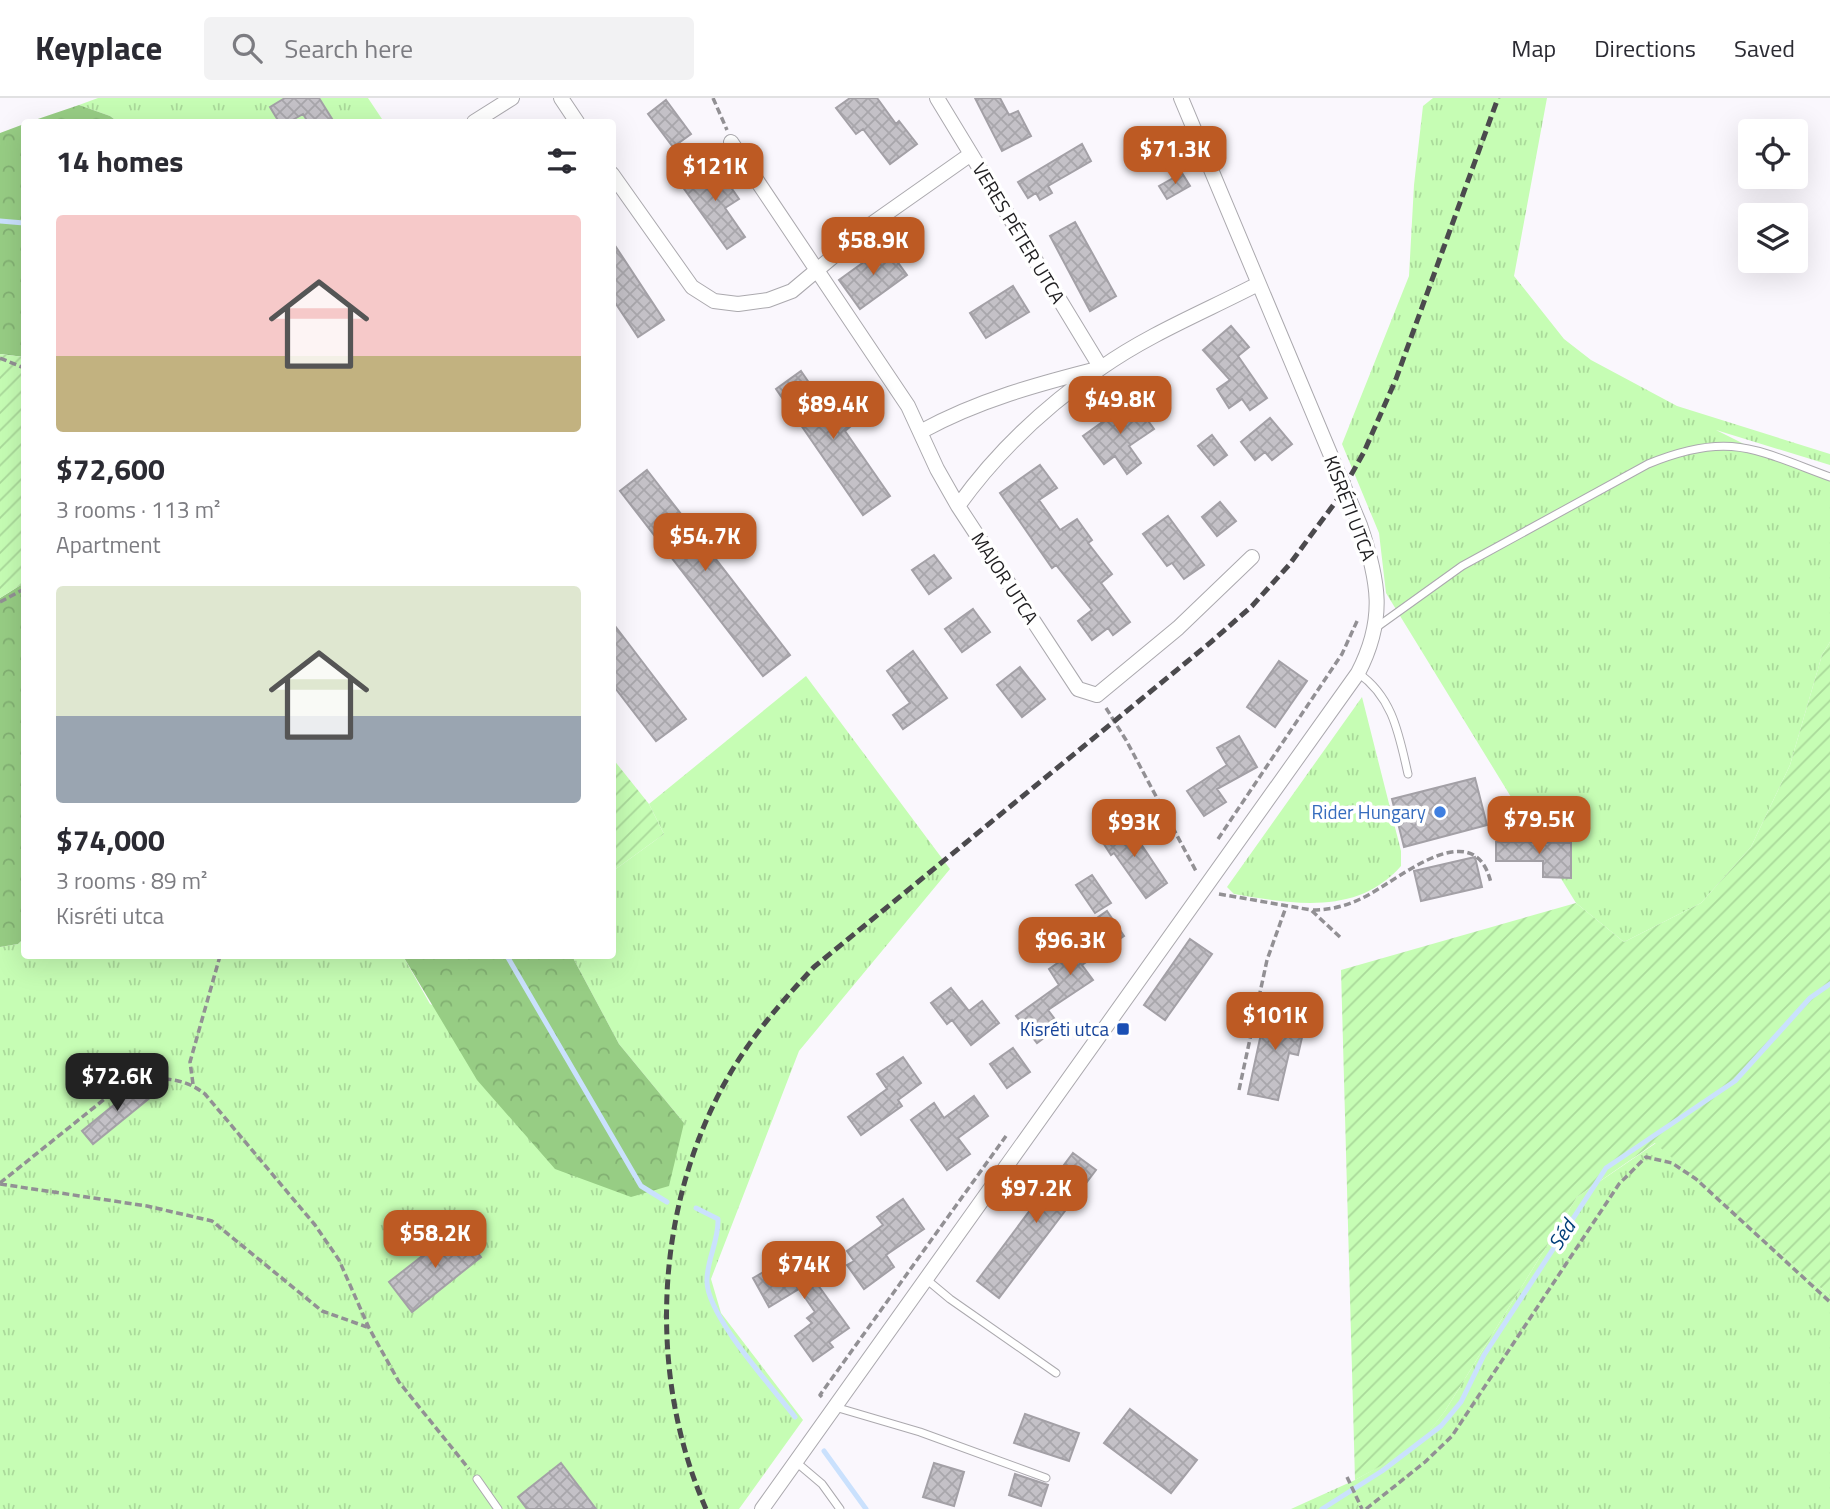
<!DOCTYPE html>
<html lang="en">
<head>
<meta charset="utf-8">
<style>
  :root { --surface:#fff; --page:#f2f2f3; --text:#2b2b33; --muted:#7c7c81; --line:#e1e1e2; --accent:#bd5a23 }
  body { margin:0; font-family:"Titillium Web",sans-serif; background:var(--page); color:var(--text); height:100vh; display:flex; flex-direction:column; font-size:26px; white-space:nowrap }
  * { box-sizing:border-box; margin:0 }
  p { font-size:23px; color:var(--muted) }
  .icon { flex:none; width:38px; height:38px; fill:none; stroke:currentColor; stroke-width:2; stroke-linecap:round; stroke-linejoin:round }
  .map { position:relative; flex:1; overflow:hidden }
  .details { position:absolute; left:21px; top:21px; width:595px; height:840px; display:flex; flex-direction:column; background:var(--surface); border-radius:7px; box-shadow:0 7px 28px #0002 }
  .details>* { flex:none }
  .fabs { position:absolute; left:1738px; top:21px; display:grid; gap:14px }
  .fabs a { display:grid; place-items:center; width:70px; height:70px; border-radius:7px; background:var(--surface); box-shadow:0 7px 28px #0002; font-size:35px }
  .price { position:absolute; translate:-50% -60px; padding:0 16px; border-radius:14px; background:var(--accent); color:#fff; font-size:23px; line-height:46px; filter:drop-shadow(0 2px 4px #0008) }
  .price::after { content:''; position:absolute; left:50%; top:42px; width:21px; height:16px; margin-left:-10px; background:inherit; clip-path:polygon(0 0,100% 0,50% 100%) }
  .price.active { background:#222; color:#fff }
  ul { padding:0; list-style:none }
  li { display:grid; align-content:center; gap:14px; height:371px; padding:0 35px }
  li span { display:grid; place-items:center; height:217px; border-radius:7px; color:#555 }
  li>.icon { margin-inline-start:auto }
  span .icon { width:126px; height:126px; fill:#fffc; stroke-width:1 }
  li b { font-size:30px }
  h2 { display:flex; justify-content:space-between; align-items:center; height:84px; padding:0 35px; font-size:30px }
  header { display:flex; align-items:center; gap:42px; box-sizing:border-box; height:98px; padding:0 35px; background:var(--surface); border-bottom:2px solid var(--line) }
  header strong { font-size:33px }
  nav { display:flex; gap:38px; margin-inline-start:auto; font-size:24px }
  .search { width:490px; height:63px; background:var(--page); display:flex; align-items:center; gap:18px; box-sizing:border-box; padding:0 24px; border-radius:7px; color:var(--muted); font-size:26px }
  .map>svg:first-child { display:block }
</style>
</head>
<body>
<header>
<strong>Keyplace</strong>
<div class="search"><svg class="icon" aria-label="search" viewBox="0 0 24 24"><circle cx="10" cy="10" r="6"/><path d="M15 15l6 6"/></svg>Search here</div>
<nav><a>Map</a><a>Directions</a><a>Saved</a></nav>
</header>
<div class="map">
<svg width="1830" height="1411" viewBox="0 0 1830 1411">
  <defs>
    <pattern id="grass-tufts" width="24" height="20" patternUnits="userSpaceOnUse" patternTransform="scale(1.75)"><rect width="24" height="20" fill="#c6fdb4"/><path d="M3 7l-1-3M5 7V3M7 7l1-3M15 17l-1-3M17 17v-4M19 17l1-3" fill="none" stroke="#aad99a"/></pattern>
    <pattern id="forest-crowns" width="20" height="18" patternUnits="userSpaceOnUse" patternTransform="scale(1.75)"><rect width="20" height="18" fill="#97cd84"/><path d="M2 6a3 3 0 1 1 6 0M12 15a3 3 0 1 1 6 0" fill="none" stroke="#82b072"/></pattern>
    <pattern id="garden-furrows" width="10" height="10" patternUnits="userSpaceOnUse" patternTransform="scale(1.75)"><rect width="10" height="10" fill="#c6fdb4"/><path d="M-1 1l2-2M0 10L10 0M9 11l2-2" fill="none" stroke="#aad99a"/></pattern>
    <pattern id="building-cross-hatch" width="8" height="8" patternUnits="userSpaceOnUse" patternTransform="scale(1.75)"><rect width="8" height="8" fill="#c4c1c7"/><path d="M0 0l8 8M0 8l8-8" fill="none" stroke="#a8a6ab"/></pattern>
  </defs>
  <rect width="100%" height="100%" fill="#faf7fd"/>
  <path fill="url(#grass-tufts)" d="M98,0H368L384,24H118L110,18L79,7Z
    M1433,0H1547L1514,178L1564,241L1591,262L1677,308L1830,356V367L1716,332L1756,352L1830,379V544L1822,557L1790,667L1751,749L1701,805L1624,844L1576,805L1386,495L1379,435L1342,346L1409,178L1414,87L1423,8Z
    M806,578L950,771L799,953L711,1181L721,1215L803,1322L739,1411H0V849L18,846L24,840V858H403L430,906L684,1025L619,946L572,858H612L613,773L664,736L649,706Z
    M1362,599L1401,753V768C1357,818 1293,806 1234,796L1227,789Z
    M1656,1045L1830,1198V1411H1291L1355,1382L1419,1346L1445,1313L1577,1099Z"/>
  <path fill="url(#forest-crowns)" d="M79,7L110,18L118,24H29Z
    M24,26V259L0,256V35Z
    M24,485V840L18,846L0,849V500Z
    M403,858H572L619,946L684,1025L669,1088L631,1099L555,1071L477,982Z"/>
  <path fill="url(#garden-furrows)" d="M0,256L24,259V485L0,500Z
    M1830,544V1198L1655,1045L1577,1099L1445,1313L1419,1347L1355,1382L1341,872L1576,805L1624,844L1701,805L1751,749L1790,667L1822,557Z
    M613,661L649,706L664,736L613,773Z"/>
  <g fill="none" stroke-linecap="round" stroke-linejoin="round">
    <path stroke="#cae1fd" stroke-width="5" d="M0,123L24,125
      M507,858L641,1088L667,1104
      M696,1110L718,1121C719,1143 706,1163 707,1184C708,1219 772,1289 795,1319
      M824,1353L866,1411
      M1322,1411L1382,1373L1441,1328L1461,1304L1484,1257L1606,1070L1735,983L1810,900L1830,886"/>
  </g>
  <path fill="url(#building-cross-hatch)" stroke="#a3a0a6" stroke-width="2" d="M285,0H319L334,24H308L303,16L289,24H279L270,9Z
    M850,0H877L896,26L899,23L917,46L890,66L863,31L856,36L836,10Z
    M975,0H1000L1009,17L1018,13L1031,38L1002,53Z
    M666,2L691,36L673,49L648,16Z
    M1082,46L1091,63L1048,88L1052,95L1040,102L1036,95L1028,100L1018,84Z
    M714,65L739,101L725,110L745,139L727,151L682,88Z
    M1182,75L1190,88L1167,101L1159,88Z
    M1075,124L1116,198L1090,213L1050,138Z
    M612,143L664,222L638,239L612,200Z
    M886,148L907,177L860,211L839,182Z
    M1013,188L1029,214L986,240L970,215Z
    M1231,228L1249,249L1238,258L1267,300L1250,312L1242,301L1229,310L1217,291L1230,282L1203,252Z
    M801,273L814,292L822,287L851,328L845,333L890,398L863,417L776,291Z
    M1133,302L1154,331L1129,348L1141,365L1127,376L1115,358L1104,366L1083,338Z
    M1270,320L1292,346L1272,362L1265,354L1255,362L1241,344Z
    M1212,337L1227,357L1214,367L1198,348Z
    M1040,367L1057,390L1039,402L1060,432L1077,421L1092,442L1088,445L1112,476L1101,485L1130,524L1113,537L1108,530L1092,542L1078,523L1092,512L1056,467L1052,470L1000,395Z
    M647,372L790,557L763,578L620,393Z
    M1220,404L1236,423L1217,438L1202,419Z
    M1168,418L1204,467L1184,481L1172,465L1167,468L1143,436Z
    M934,457L951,480L929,496L912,472Z
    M973,511L990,534L962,554L945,531Z
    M612,524L686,621L656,643L612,586Z
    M913,553L947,600L903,631L893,617L910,605L887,573Z
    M1279,563L1307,583L1275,629L1247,609Z
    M1020,569L1045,601L1022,619L997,587Z
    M1239,638L1257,669L1217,691L1226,704L1204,718L1187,693L1227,667L1217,650Z
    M1475,680L1487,727L1404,749L1392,701Z
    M1125,722L1167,785L1146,800L1114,755L1111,757L1100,740Z
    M1496,744L1571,745V780L1543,779V763H1496Z
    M1475,759L1482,789L1421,803L1414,773Z
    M1092,777L1111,805L1095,815L1076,787Z
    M1107,813L1124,838L1082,867L1093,882L1048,912L1060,928L1037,945L1016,918L1059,887L1049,871L1092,841L1084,829Z
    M1190,841L1212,856L1165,922L1144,907Z
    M951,890L969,913L982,903L999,925L971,947L952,922L947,926L931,905Z
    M1267,908L1299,915L1295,933L1303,935L1298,957L1289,955L1278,1002L1248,996Z
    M1013,950L1030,974L1007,990L990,966Z
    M903,959L921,985L898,1002L902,1008L861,1037L848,1019L887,991L877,976Z
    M141,985L152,998L93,1046L82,1033Z
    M974,998L988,1018L958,1040L970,1056L947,1072L911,1022L934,1005L944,1020Z
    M1073,1055L1096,1072L999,1200L977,1183Z
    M903,1101L924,1131L886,1157L894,1169L864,1191L847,1167L854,1163L847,1153L883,1127L877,1119Z
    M458,1130L481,1159L412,1214L389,1184Z
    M801,1152L820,1179L815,1183L849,1230L829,1244L833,1249L813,1263L795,1238L812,1225L807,1220L815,1214L799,1191L769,1209L753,1180Z
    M1130,1311L1197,1362L1171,1395L1104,1345Z
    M1025,1316L1079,1335L1069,1363L1014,1345Z
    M561,1365L596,1411H527L518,1399Z
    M934,1365L964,1374L954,1408L923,1399Z
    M1015,1376L1048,1387L1041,1408L1009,1397Z"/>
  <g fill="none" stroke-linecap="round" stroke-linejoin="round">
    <defs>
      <path id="service" d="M1377,529L1462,468L1648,366C1729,333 1754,351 1830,379
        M1358,575C1393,599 1399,637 1408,676
        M926,1181L950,1201L1056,1275
        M835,1309L920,1334L1046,1380
        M796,1364L822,1386L840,1411
        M477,1381L498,1411"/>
      <path id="minor" d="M561,0L577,24
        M474,24L512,0
        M731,44L908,308L937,371L958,408L1078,591L1097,597L1178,530L1252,459
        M612,76L692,189L714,203L738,206L768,202L792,193L873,125L971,56
        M922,333C979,302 1038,286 1101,270L937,0
        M958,408C996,355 1047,307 1101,270C1149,236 1206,213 1258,186
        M762,1411L1358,575C1386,521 1379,483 1360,427L1181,0"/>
    </defs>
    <use href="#service" stroke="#aba9ae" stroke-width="9"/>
    <use href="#minor" stroke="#aba9ae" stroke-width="16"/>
    <path stroke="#929094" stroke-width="3.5" stroke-dasharray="7 3.5" stroke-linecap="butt" d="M713,0L727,32
      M0,260L24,270
      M0,504L24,491
      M1106,610L1126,642L1197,775
      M1218,741L1342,556L1358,521
      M1219,796L1311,812L1341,840
      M1313,812C1334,812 1352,806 1370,796C1404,777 1475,717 1491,785
      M193,986L190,964L220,858
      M1239,992L1267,862L1286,809
      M0,1085L122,987C150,979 180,976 205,996L315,1127L339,1162L369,1230L399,1284L469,1371
      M0,1086L147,1108L212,1123L322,1213L367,1229
      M822,1299L820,1297L1006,1038
      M1347,1379L1362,1411
      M1366,1411L1425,1364L1452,1338L1619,1086L1646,1059L1672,1065L1696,1081L1830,1204"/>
    <use href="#service" stroke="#fff" stroke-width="7"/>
    <use href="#minor" stroke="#fff" stroke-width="14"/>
    <path stroke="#4b4a4d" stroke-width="5" stroke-dasharray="10 5" stroke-linecap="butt" d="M706,1411C645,1272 655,1099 734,969C757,932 784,901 814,869L1211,544L1252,508L1289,467L1337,402L1364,354L1396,281L1498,0"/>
  </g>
  <circle fill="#3f7fe0" stroke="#fff" stroke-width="2.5" cx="1440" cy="714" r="7"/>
  <rect fill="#1a4fb4" stroke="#fff" stroke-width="2.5" x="1116" y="924" width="14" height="14" rx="3.5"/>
  <g text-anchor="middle" stroke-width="7" stroke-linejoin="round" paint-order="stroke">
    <g font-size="19" fill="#212022" stroke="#fff">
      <text transform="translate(1019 135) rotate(59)" y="7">VERES PÉTER UTCA</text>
      <text transform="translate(1350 410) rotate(69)" y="7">KISRÉTI UTCA</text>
      <text transform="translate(1005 480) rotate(57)" y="7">MAJOR UTCA</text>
    </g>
    <g font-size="19" fill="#366cbe" stroke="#fff" text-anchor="end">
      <text x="1426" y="721">Rider Hungary</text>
    </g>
    <g font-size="19" fill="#164399" stroke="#fff" text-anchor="end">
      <text x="1109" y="938">Kisréti utca</text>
    </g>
    <g font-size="21" font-style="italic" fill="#003e79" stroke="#fff">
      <text transform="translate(1562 1137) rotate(-57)" y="7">Séd</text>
    </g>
  </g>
</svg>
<div class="fabs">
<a><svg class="icon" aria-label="locate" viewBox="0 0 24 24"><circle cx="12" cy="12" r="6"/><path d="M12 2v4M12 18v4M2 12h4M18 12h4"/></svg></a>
<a><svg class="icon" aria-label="layers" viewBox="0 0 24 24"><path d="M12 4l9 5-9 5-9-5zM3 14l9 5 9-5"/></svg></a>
</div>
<b class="price" style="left:1175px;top:88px">$71.3K</b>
<b class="price" style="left:715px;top:105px">$121K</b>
<b class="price" style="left:873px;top:179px">$58.9K</b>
<b class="price" style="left:1120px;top:338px">$49.8K</b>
<b class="price" style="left:833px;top:343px">$89.4K</b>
<b class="price" style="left:705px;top:475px">$54.7K</b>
<b class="price" style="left:1539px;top:758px">$79.5K</b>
<b class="price" style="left:1134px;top:761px">$93K</b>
<b class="price" style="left:1070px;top:879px">$96.3K</b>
<b class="price" style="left:1275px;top:954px">$101K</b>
<b class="price active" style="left:117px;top:1015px">$72.6K</b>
<b class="price" style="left:1036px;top:1127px">$97.2K</b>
<b class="price" style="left:435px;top:1172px">$58.2K</b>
<b class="price" style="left:804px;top:1203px">$74K</b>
<section class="details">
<h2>14 homes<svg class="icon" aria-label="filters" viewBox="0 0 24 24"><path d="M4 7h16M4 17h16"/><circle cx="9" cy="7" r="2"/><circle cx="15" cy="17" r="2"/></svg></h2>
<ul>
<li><span style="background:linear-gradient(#f6c9c9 65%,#c2b280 0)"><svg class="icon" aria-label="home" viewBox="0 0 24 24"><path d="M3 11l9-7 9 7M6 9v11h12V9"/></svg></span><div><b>$72,600</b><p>3 rooms · 113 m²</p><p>Apartment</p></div></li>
<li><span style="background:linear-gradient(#dfe7d0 60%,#9aa5b1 0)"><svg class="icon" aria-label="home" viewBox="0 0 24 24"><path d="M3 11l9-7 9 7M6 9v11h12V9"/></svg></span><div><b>$74,000</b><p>3 rooms · 89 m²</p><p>Kisréti utca</p></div></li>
</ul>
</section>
</div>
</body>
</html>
